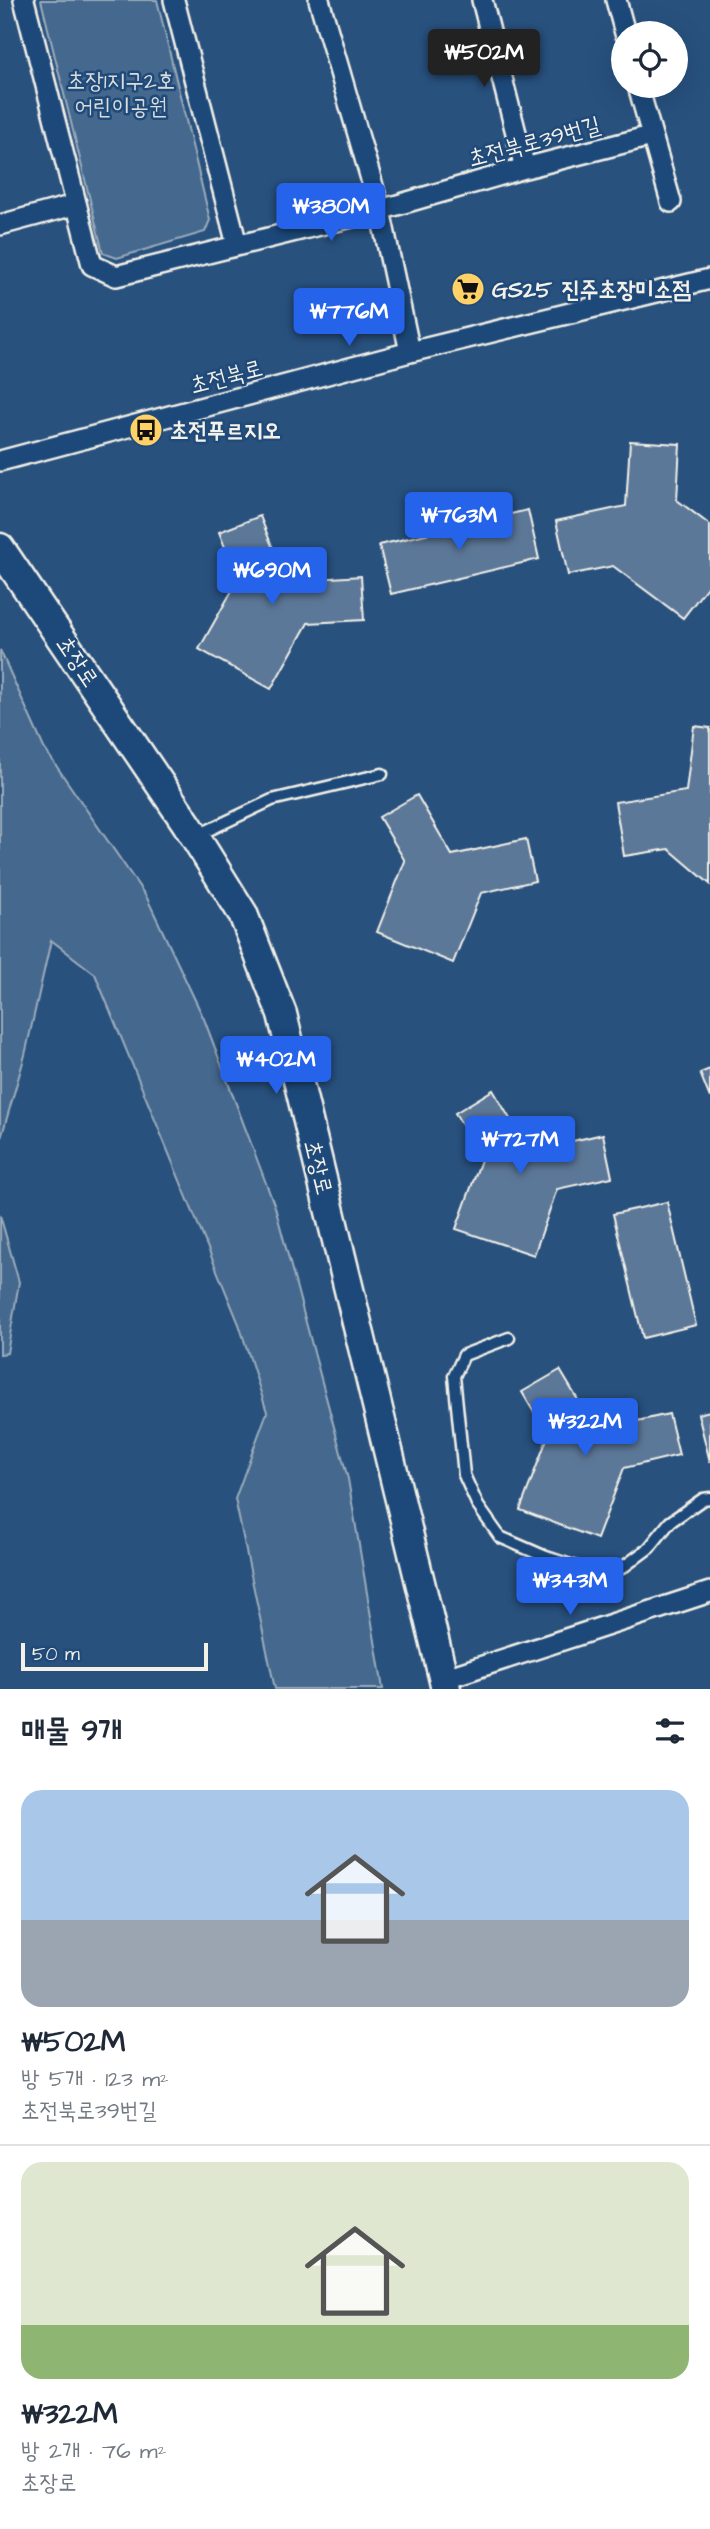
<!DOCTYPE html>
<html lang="ko">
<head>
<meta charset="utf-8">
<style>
  :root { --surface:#fff; --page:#f6f6f7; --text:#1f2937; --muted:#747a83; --line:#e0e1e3; --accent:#2563eb }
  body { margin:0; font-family:"Architects Daughter","Poor Story",sans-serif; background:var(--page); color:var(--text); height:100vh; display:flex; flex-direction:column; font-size:26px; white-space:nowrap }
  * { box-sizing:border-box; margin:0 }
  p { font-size:23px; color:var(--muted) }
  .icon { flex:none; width:38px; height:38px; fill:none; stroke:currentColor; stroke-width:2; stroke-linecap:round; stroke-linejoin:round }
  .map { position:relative; height:1689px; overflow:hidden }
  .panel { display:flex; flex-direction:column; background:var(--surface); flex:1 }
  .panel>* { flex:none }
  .buttons { position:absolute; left:611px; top:21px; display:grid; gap:14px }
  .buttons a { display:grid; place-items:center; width:77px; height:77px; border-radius:50%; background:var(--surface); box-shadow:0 7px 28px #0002; font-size:35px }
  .scale { position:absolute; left:21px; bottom:18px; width:187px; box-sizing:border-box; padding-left:7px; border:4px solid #f4f1e8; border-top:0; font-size:19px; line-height:24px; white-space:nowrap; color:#f4f1e8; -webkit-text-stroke:5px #1f4a7a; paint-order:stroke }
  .price { position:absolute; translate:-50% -60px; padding:0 16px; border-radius:7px; background:var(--accent); color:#fff; font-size:23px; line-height:46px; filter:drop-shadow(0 2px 4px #0008) }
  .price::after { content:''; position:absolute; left:50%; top:42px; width:21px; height:16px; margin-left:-10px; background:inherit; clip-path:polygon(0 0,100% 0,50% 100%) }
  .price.current { background:#222; color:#fff }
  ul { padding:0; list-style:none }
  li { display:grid; align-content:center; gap:14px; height:371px; padding:0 21px }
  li+li { border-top:2px solid var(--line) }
  li span { display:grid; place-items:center; height:217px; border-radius:21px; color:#555 }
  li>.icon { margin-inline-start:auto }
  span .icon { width:126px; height:126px; fill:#fffc; stroke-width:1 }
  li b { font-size:30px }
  h2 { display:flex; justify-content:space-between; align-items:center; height:84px; padding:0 21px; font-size:30px }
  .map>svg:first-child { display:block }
</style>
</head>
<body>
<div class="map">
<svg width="710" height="1689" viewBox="0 0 710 1689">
  <rect width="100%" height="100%" fill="#28517e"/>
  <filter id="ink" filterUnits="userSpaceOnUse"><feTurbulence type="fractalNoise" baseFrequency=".0143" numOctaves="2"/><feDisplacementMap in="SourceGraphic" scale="14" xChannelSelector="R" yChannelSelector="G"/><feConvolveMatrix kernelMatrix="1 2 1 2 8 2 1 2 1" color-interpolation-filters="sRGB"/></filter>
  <g filter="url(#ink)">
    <path fill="#45688e" stroke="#9cacbb" stroke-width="2" d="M41,0H157L210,220L205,232L117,258L103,253Z
      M0,650L44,748L147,898L204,1019L275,1207L348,1479L383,1689H275L235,1499L267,1412L239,1324L95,974L51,940L25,1055L0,1142Z
      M0,1215L19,1282L7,1353L0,1354Z"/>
    <path fill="#5b7899" stroke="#f4f1e8" stroke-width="2" d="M630,441L680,444L677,500L710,525V583L683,618L613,566L568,575L556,521L626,506Z
      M528,510L539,559L391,594L379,545Z
      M260,516L286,581L361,576L364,620L308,623L271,689L199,649L238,580L219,532Z
      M694,726L710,728V884L669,849L624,856L615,802L686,791Z
      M417,795L452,855L526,839L535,881L481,893L453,963L377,932L405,861L379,817Z
      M710,1069V1098L700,1073Z
      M493,1090L529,1151L603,1134L612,1177L557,1189L534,1255L456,1229L482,1157L455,1113Z
      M667,1202L696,1325L643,1338L613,1214Z
      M560,1370L596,1430L669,1414L679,1455L624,1468L597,1539L520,1510L548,1436L522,1392Z
      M710,1411V1462L698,1414Z"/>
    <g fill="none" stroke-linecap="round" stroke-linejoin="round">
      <defs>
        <path id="lane" d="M196,836L272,800L382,774
          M509,1338L464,1355L454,1376L464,1475L478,1506L500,1537L546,1557L592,1572L622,1568L649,1548L670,1522L703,1499L710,1498"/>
        <path id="street" d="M24,0L92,265L116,276L380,210L525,168L651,136
          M174,0L237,245
          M319,0L380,210L410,352
          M482,0L525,168
          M616,0L625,33
          M638,86L671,202
          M0,225L74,205
          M0,461L410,352L710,279
          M443,1679L710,1592"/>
        <path id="secondary" d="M0,548L187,824L243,914L282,1014L446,1689"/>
      </defs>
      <use href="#lane" stroke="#f4f1e8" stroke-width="15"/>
      <use href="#street" stroke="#f4f1e8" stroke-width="24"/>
      <use href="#secondary" stroke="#f4f1e8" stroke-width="33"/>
      <use href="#lane" stroke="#1f4a7a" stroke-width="10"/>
      <use href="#street" stroke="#1f4a7a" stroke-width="19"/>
      <use href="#secondary" stroke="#1f4a7a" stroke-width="28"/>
    </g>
  </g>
  <defs>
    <symbol id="supermarket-disc" viewBox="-11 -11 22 22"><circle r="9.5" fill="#ffd166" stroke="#1f4a7a"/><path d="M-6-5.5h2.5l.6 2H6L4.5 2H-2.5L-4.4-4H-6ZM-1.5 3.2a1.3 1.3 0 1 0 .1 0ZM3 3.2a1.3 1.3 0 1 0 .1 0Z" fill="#111"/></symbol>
    <symbol id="bus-disc" viewBox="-11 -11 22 22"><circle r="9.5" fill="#ffd166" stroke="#1f4a7a"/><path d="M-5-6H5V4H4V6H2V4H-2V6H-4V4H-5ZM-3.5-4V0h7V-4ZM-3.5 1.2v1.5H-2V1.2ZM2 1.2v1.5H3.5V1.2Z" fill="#111"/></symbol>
  </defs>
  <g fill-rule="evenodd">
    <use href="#supermarket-disc" x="449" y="270" width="38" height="38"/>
    <use href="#bus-disc" x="127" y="411" width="38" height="38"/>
  </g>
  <g text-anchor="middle" stroke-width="5" stroke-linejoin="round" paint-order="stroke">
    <g font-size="23" fill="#dadcda" stroke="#1f4a7a">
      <text x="121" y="88">초장1지구2호<tspan x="121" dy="26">어린이공원</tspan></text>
    </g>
    <g font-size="23" fill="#f4f1e8" stroke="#1f4a7a">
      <text transform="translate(534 141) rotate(-15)" y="8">초전북로39번길</text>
      <text transform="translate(226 376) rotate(-15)" y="8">초전북로</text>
      <text transform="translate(78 661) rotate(56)" y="8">초장로</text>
      <text transform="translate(319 1167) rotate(76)" y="8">초장로</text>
    </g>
    <g font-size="23" font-weight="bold" fill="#f4f1e8" stroke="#1f4a7a" text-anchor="start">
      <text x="492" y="297">GS25 진주초장미소점</text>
      <text x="170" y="438">초전푸르지오</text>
    </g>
  </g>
</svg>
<div class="buttons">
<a><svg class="icon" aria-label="locate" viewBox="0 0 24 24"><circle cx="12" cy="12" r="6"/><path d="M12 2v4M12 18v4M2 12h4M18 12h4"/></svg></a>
</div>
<div class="scale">50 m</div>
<b class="price current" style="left:484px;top:89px">₩502M</b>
<b class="price" style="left:331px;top:243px">₩380M</b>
<b class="price" style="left:349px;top:348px">₩776M</b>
<b class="price" style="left:459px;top:552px">₩763M</b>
<b class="price" style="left:272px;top:607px">₩690M</b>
<b class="price" style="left:276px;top:1096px">₩402M</b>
<b class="price" style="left:520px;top:1176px">₩727M</b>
<b class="price" style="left:585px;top:1458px">₩322M</b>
<b class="price" style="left:570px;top:1617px">₩343M</b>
</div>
<section class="panel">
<h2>매물 9개<svg class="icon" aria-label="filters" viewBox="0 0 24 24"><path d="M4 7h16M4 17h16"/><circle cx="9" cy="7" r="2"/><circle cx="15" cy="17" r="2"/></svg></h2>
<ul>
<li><span style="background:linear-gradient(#a9c7e8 60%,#9aa5b1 0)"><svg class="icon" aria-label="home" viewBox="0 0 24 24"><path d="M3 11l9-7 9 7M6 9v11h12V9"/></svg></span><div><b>₩502M</b><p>방 5개 · 123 m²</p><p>초전북로39번길</p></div></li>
<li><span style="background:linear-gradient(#dfe7d0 75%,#8fb573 0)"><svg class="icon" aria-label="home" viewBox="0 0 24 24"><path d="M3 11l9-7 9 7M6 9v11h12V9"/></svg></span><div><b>₩322M</b><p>방 2개 · 76 m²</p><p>초장로</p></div></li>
</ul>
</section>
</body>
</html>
